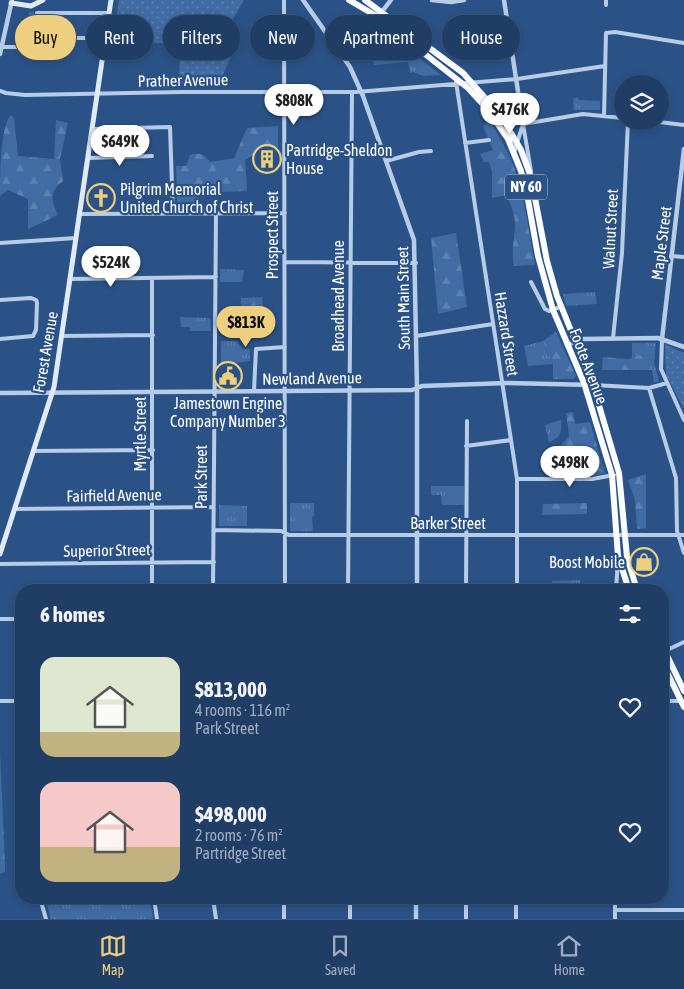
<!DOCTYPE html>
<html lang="en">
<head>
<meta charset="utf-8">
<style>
  :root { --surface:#203e65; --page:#2d496e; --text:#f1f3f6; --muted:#a2aebf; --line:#3d5779; --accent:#edcf7f }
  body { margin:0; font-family:"Asap Condensed",sans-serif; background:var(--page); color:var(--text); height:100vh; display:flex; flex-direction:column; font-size:19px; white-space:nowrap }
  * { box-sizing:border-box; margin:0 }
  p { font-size:16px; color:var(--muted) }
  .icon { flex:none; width:28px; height:28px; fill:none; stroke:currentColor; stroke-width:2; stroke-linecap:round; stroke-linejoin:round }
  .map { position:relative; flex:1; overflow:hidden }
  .drawer { position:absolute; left:15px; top:584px; width:654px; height:320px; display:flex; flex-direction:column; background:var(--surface); border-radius:20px; box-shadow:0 2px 8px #0003,0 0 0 1px var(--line) }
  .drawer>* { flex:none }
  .banner { position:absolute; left:15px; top:15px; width:655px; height:45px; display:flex; gap:10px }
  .fabs { position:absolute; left:614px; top:75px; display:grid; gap:10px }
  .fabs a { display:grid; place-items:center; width:55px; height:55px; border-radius:50%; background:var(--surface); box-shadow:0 2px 8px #0003,0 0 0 1px var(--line); font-size:25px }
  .price { position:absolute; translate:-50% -42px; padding:0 11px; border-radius:18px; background:#fff; color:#222; font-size:16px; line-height:32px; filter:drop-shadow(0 1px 2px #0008) }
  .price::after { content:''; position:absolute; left:50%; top:30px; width:15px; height:11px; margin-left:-8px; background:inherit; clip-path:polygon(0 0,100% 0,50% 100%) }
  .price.selected { background:var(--accent); color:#111 }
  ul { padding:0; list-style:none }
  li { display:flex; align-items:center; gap:15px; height:125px; padding:0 25px }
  li span { display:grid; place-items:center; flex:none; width:140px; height:100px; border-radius:15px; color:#555 }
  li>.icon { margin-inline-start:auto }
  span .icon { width:60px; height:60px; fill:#fffc; stroke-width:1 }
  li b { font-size:21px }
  h2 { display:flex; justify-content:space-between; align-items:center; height:60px; padding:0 25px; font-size:21px }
  .chip { padding:0 18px; border-radius:22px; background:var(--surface); box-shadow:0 2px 8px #0003,0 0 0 1px var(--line); font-size:18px; line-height:45px }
  .chip.selected { background:var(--accent); color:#111 }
  .menu { display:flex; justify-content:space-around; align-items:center; height:70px; border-top:1px solid var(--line); background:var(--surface); font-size:14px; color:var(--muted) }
  .menu a { display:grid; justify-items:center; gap:2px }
  .menu .selected { color:var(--accent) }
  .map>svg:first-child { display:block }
</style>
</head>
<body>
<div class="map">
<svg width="684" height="919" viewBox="0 0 684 919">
  <defs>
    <pattern id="grass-tufts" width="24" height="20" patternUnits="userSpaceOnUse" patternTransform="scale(1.25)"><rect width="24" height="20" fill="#406ba3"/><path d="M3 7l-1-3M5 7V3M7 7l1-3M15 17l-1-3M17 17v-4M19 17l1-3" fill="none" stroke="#5d81b1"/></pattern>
    <pattern id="forest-firs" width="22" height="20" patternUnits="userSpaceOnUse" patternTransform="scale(1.25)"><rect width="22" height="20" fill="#406ba3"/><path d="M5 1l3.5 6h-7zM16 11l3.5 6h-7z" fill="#5d81b1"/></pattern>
    <pattern id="park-dots" width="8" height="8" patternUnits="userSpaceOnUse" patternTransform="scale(1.25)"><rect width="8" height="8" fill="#406ba3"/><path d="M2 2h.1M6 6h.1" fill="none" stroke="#5d81b1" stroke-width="1.8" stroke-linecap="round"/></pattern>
  </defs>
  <rect width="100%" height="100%" fill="#2b5287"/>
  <path fill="url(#grass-tufts)" d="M368,19L441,75L423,76L413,72L410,73L408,62L374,65Z
    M578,97L579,100L600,101V110H574L573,99Z
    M177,194H198V209H177Z
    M220,269L244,270L242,282H220Z
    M595,292L597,304L566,306L563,294Z
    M180,317L210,318L211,331H190V327H181Z
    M221,341H236L243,349H250V361L221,365Z
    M543,341L553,364L528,366L524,346Z
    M632,343H656L654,363L659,381L654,383L652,370H650L654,356L632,355Z
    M561,420C562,433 561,437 549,442L545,425Z
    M431,486H464V505H442L441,495H431Z
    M290,503H314V516L312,517L313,531H290Z
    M219,505L247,506V526H219Z
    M580,580V590H552V581Z
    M45,898H150L153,919H51Z"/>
  <path fill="url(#forest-firs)" d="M29,12H34L36,45H26Z
    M11,115L14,118L18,156L54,159L56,120L68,123L60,159L63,181C49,192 51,200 58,215L28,229V199L8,190L0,196C0,181 0,124 11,115Z
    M490,120C499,137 510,154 516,173C526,203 529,234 535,265L514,266C511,251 514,241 515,226C516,216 510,205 507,195L492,198V172L489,162H484L480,154L493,150L483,126Z
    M278,126V148L255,154L245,160L247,191L177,194L176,166H186L190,155C200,152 205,154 210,162L234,158L247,128Z
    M456,233L467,307L438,314L431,238Z
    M262,297L264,317H240L241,298Z
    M556,332L576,376L573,379H553V364L543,341Z
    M632,355L655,356L650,370H602L603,357L629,359L632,358Z
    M573,412L575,424L590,422L605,473L592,476L590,457L563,460L560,447L569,436L566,413Z
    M646,474V528L637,529L635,500L628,480Z
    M587,503V514L542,515L543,504Z
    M0,752L5,864V872L0,874Z"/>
  <path fill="url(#park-dots)" d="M119,0H244L221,39L236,45L218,86H179L180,45L113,39Z
    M665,344L684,353V409L666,375Z"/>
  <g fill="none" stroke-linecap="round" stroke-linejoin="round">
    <path stroke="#b7cce7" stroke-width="4" d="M284,0L285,590
      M606,0V5
      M37,13H109
      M3,47H56L70,38H104
      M456,82L517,479V590
      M0,91L6,93L25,95L182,92H356L517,79L605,66
      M604,116L606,33L615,32L684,43
      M651,121L684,125
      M523,124L583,114L622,118
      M523,124L531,171
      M92,129L170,127L173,214
      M465,143L489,140
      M514,153L523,124
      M88,158L152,156
      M386,161L419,152L431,151
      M80,214L285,213
      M0,243L76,238
      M671,256L684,257
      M285,262L416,263
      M70,279L216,277
      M531,282L545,309L549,311L560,307
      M0,300L31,298L36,300L37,303L36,330L33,336L0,339
      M61,336L153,335
      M416,336L493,324
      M613,338L622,253L628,121
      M662,339L661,369L684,420
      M593,385L649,388L667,383
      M649,388L676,478L677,531L684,553
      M254,391L256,349L285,347
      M466,446L511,440
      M33,451L153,450
      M517,479H592L614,475
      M15,509L213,507
      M214,530L281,531L289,535H684
      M0,564L214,562
      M152,590V278
      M213,590L216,214
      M348,590L352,92
      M466,590L467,421
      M616,590L618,559
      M0,619H21
      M665,651L684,642
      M0,701H21
      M662,701H683
      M40,898L46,919
      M154,898L157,919
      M213,898L216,919
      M350,898V919
      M516,898V919
      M615,898V919
      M615,910H684
      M284,919V898
      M466,919V898"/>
    <path stroke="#b7cce7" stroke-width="4.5" d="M303,0L350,67L363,96L414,240L417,388V590
      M432,0L451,2L464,0
      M504,0L523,124
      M381,13L391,0
      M0,54L12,0
      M662,339L684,149
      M567,345L583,339L658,338L684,347
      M0,393L412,390L422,386L506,383L593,385
      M416,898V919"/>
    <path stroke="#e0eaf7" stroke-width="5" d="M11,3L31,6L43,0
      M0,554L54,387L111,0"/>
    <path stroke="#fcfdfe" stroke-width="6" d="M349,0L378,17L468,88L489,111L508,139L521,171L527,194L538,256L553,310L584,383L612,475L618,556L629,590
      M365,0L463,73L501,116L521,150L531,177L547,261L557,296L593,385L619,473L627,557L637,590
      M662,645L684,691
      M662,662L684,707"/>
  </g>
  <defs>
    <symbol id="building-ring" viewBox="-11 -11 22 22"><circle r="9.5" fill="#2b5287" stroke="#edcf7f" stroke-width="1.5"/><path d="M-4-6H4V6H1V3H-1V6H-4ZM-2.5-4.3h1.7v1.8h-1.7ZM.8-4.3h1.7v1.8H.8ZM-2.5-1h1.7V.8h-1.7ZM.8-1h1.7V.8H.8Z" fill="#edcf7f"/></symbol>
    <symbol id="church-ring" viewBox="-11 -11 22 22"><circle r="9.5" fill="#2b5287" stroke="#edcf7f" stroke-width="1.5"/><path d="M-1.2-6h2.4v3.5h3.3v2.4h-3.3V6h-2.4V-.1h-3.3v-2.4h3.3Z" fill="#edcf7f"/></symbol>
    <symbol id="civic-ring" viewBox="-11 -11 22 22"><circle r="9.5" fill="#2b5287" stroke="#edcf7f" stroke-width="1.5"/><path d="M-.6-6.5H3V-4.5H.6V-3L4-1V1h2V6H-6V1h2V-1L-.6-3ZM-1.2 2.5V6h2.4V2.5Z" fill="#edcf7f"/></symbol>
    <symbol id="shop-ring" viewBox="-11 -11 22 22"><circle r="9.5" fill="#2b5287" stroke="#edcf7f" stroke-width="1.5"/><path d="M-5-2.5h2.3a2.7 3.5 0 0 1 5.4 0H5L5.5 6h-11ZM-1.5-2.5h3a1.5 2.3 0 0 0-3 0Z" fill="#edcf7f"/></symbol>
  </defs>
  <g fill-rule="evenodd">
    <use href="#building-ring" x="251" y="143" width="32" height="32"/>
    <use href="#church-ring" x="85" y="182" width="32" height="32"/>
    <use href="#civic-ring" x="212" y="360" width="32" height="32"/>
    <use href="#shop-ring" x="628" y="546" width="32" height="32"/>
  </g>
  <g text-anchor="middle" stroke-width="4.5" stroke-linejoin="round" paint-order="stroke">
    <rect fill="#2b5287" stroke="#bfcbdb" stroke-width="1" x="505" y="174.5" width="42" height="25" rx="4"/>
    <g font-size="15" font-weight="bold" fill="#fff">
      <text x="526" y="192">NY 60</text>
    </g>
    <g font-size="16" fill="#fff" stroke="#2b5287">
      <text transform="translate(183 80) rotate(-1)" y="6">Prather Avenue</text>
      <text transform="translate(610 229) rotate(-87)" y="6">Walnut Street</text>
      <text transform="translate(272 235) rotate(-90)" y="6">Prospect Street</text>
      <text transform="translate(661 243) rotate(-83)" y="6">Maple Street</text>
      <text transform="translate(338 296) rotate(-90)" y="6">Broadhead Avenue</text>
      <text transform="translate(403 298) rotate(-91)" y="6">South Main Street</text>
      <text transform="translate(507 334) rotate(81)" y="6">Hazzard Street</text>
      <text transform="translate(45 352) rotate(-80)" y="6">Forest Avenue</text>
      <text transform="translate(589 366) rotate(69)" y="6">Foote Avenue</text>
      <text transform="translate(312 378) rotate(-1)" y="6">Newland Avenue</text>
      <text transform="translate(140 434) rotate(-90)" y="6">Myrtle Street</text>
      <text transform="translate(201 477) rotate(-90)" y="6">Park Street</text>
      <text transform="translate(114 495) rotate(-1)" y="6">Fairfield Avenue</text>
      <text x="448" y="529">Barker Street</text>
      <text transform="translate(107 550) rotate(-1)" y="6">Superior Street</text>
    </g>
    <g font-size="16" fill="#fff" stroke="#2b5287" text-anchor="start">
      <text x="286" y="156">Partridge-Sheldon<tspan x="286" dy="18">House</tspan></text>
      <text x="120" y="195">Pilgrim Memorial<tspan x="120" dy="18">United Church of Christ</tspan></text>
      <text x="228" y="409" text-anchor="middle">Jamestown Engine<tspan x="228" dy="18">Company Number 3</tspan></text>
      <text x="625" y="568" text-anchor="end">Boost Mobile</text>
    </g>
  </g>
</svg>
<div class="fabs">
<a><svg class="icon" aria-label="layers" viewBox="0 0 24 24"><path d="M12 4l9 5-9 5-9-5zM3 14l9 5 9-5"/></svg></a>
</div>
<b class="price" style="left:294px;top:126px">$808K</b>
<b class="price" style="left:510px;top:135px">$476K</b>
<b class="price" style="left:120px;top:167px">$649K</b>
<b class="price" style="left:111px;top:288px">$524K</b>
<b class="price selected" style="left:246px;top:348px">$813K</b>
<b class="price" style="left:570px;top:488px">$498K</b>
<div class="banner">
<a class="chip selected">Buy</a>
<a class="chip">Rent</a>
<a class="chip">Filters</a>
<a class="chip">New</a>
<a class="chip">Apartment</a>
<a class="chip">House</a>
</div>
<section class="drawer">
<h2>6 homes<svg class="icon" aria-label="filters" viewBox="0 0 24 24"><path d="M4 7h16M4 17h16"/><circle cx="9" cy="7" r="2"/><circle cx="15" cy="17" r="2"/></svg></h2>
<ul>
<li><span style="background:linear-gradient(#dfe7d0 75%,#c2b280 0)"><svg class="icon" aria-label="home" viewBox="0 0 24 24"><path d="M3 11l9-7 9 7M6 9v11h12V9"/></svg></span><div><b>$813,000</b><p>4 rooms · 116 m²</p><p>Park Street</p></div><svg class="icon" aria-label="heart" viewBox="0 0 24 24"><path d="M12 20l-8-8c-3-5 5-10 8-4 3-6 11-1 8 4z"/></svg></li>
<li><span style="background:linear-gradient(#f6c9c9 65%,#c2b280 0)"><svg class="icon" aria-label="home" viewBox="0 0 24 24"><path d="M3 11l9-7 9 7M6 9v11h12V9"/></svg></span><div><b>$498,000</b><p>2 rooms · 76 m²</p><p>Partridge Street</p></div><svg class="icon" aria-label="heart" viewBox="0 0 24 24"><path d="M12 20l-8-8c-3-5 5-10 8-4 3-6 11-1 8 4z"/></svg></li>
</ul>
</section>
</div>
<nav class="menu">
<a class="selected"><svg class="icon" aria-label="map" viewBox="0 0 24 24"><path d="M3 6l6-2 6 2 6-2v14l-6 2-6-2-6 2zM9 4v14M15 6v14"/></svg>Map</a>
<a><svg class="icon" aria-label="saved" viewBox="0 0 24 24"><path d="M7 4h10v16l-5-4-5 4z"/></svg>Saved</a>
<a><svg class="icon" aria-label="home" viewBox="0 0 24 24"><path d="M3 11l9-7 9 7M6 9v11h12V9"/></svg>Home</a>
</nav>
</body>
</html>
